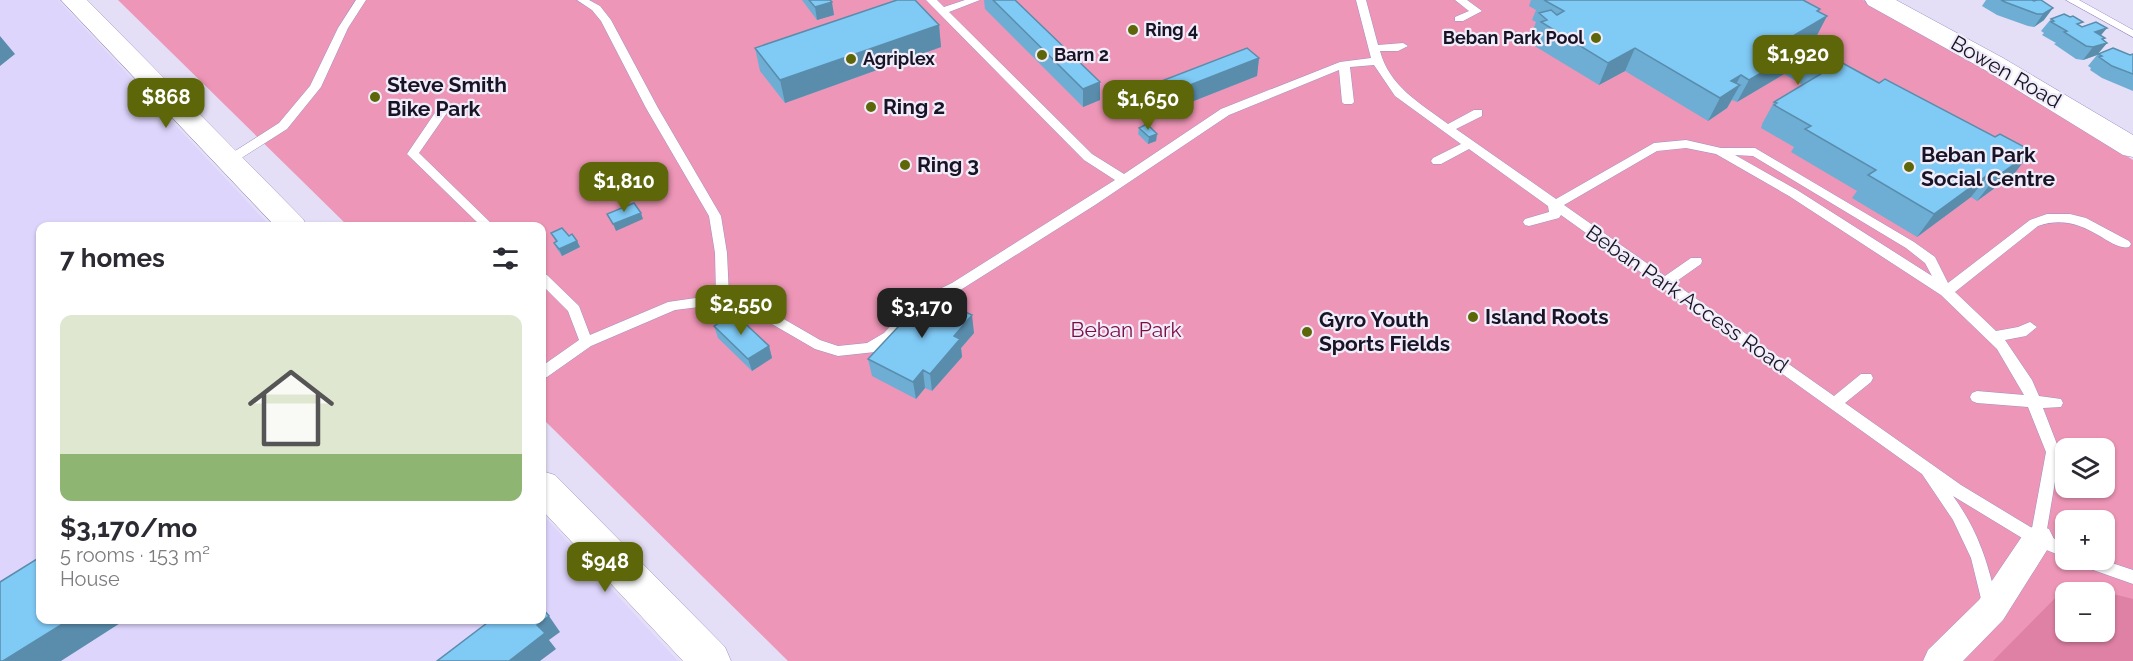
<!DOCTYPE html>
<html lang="en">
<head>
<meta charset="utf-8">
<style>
  :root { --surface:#fff; --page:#f7f7f7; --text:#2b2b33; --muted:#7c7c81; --line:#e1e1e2; --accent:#5d6709 }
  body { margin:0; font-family:Raleway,sans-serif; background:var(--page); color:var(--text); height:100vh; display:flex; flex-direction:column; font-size:22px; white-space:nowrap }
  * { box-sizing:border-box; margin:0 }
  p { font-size:20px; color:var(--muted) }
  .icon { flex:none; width:33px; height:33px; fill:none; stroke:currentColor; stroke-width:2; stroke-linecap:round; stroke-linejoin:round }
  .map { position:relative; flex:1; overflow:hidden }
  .panel { position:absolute; left:36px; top:222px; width:510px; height:402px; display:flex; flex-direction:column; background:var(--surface); border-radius:12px; box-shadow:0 2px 4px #0004 }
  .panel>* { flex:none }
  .fabs { position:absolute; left:2055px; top:438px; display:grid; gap:12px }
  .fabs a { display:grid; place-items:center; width:60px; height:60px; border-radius:12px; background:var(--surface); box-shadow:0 2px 4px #0004; font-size:30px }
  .price { position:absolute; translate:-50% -51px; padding:0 14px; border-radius:12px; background:var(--accent); color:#fff; font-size:20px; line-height:39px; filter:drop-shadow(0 2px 3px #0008) }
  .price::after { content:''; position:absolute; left:50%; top:36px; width:18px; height:14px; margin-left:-9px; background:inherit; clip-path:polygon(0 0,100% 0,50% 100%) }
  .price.active { background:#222; color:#fff }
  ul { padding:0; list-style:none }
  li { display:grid; align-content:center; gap:12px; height:318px; padding:0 24px }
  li+li { border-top:2px solid var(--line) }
  li span { display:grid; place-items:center; height:186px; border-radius:12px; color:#555 }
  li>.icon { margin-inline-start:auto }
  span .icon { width:108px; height:108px; fill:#fffc; stroke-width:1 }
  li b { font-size:26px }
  h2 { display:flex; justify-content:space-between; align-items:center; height:72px; padding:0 24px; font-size:26px }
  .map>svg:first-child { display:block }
</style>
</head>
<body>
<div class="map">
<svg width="2133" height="661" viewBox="0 0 2133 661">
  <rect width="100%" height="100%" fill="#e4def6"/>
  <path fill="#ded5fc" d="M0,0H58L270,226H40V620H542V514L678,661H0Z"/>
  <path fill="#ee96b7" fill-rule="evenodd" d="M118,0H1863L1947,42L2133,160V661H788L542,418V226H348ZM2066,448H2104V488H2066ZM2066,520H2104V560H2066ZM2066,592H2104V632H2066Z"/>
  <path fill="#de81a5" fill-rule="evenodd" d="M2070,583L2133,599V661H1993ZM2066,592H2104V632H2066Z"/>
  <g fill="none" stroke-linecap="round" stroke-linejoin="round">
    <defs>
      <path id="service" d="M356,0H366L348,28L321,87L287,129L232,164H224L222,161L224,158L279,123L310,86L338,28Z
        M577,0H589L600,6L611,20L658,108L721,216L727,253L729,296L763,307L820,340L838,346L867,343L884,333L913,302L952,283L1115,180L1084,160L926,0H937L944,7L965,0H980L949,12L1092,154L1124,174L1221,109L1340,62L1371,58L1356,0H1366L1378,45L1403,43L1408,46L1398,51H1380C1389,86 1421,104 1448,124L1474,110H1482V116L1456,129L1556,199L1654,143L1686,140L1721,148H1755L1914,242L1935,257L1948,283L2030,220L2047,214H2070L2086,218L2129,241L2131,244L2129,247C2109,252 2084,210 2038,226L1955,292L1996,331L2018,327L2030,322L2037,327L2026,336L2005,340L2032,380L2039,396L2061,399L2063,403L2061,407L2043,408L2060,452L2046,535L2066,544V558L2032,544L1953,496C1979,532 1988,563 1998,606L1996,611L1990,613L1984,611L1971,558L1953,520L1922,474L1561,215L1559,218L1529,226L1525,225L1523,222L1525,219L1549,212L1548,206L1469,149L1441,164H1433L1431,161L1433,158L1461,144L1395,96L1374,65L1350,67L1354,102L1352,104H1344L1342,102L1339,70L1229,115L1095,205L962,289L923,308L894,341L875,352L838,356L815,349L753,313L723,304L675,310L591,346L547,377L542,378V366L579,340L568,311L542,285V273L547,275L579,306L590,335L668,302L716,295L715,253L709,216L646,108L601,21L592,10ZM1686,148L1716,154L1789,196L1941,295L1997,349L2024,395L1977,391L1972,393L1970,397L1972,401L1977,403L2028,407L2046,452L2032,528L1961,485L1845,403L1871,382L1873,378L1871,374H1861L1834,396L1674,283L1701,264L1702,261L1701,258H1691L1665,276L1564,205L1657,151ZM1735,155L1753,156L1906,248L1925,263L1932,276L1797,190Z
        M1455,0H1467L1482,11L1463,21H1455V17L1469,11Z
        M2066,0H2079L2133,30V37Z
        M445,103L451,107L419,153L494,226H481L407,154L441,104Z
        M2077,560H2103L2133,570V584L2079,565Z"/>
      <path id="minor" d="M2038,525L2049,529L2054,539L2003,620L1963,661H1923L1928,650L1979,600L2027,529Z"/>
      <path id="tertiary" d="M61,0H87L303,219L307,226H275Z
        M542,471L555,475L725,647L731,661H683L542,510Z"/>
      <path id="secondary" d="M1865,0H1896L2003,58L2133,135V157L2123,155L1985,70L1868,5Z"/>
    </defs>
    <use href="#service" stroke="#9e90c7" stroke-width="1"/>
    <use href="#minor" stroke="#9e90c7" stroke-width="1"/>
    <use href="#tertiary" stroke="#9e90c7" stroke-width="1"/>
    <use href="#secondary" stroke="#9e90c7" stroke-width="1"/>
    <use href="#service" fill="#fff" fill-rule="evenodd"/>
    <use href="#minor" fill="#fff" fill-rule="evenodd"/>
    <use href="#tertiary" fill="#fff" fill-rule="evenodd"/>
    <use href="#secondary" fill="#fff" fill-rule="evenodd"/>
  </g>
  <path fill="#6eaed4" d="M802,0H830L834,15L817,20Z
    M984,0H1015L1100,82V100L1083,107L985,9Z
    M1531,0H1803L1820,9L1818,12L1827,16L1815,39L1806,44L2014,174L1977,201L1971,197L1917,237L1852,198L1857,191L1791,152L1794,147L1761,128L1762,125V124L1774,102L1803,85L1784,74L1737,102L1732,100L1727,108L1708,121L1625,71L1599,85L1533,45L1535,39L1531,35L1536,22L1532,20L1536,10L1529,6Z
    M1986,0H2034L2033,1H2034L2041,0L2044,20L2034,27L2028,26L1997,15L1982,6Z
    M2051,19L2080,26L2101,36L2103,40L2107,43L2098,53L2130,55L2133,54V91L2102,78L2090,70L2091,68L2088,66L2097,55L2083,60L2076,59L2054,44L2056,43L2042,35L2044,33L2041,31Z
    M939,25L941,47L785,103L760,71L755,48Z
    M1259,58L1257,76L1143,121L1132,110L1133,92Z
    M1139,128L1157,134L1156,141L1148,144L1138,134Z
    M551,233L569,236L577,241L580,247L562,256L557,249L554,243L556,242Z
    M714,326L769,346L772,358L752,371L718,338Z
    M974,333L961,348L962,357L932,391L925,388L916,399L872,376L868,359Z"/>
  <path fill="#5a8dac" d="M832,2L834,15L817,20L815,7Z
    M2053,8L2044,20L2034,27L2043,14Z
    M1820,9L1810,26L1827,16L1815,39L1780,59L1793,36L1817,11Z
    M939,25L941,47L785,103L780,80Z
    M2107,28L2097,40L2095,32Z
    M0,36L15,54L0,66Z
    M2105,38L2099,45L2107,43L2097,55L2083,60L2093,47L2102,39Z
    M1635,48L1625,71L1599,85L1608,63Z
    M1797,52L1784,74L1737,102L1749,80Z
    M1259,58L1257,76L1143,121L1144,103Z
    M1741,75L1733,90L1740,85L1727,108L1708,121L1720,98L1731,81Z
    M1100,82V100L1083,107V89Z
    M1157,134L1156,141L1148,144L1149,137Z
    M2032,151L2014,174L1977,201L1995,178Z
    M1989,174L1971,197L1917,237L1934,214Z
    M641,213L643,219L616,231L613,224Z
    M577,241L580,247L562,256L559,249Z
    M972,315L974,333L961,348L962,357L932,391L930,374L954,336Z
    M769,346L772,358L752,371L748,359Z
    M923,370L925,388L916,399L913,382Z
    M549,616L560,632L549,640L556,649L540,661H509L537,625Z
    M69,620H125L61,661H3Z"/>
  <path fill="#80caf6" stroke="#5a8dac" stroke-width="1.5" d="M809,0H830L832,2L815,7Z
    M897,0H915L939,25L780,80L755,48Z
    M993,0H1015L1100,82L1083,89Z
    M1544,0H1803L1820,9L1817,11L1827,16L1793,36L1879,83L1885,79L1995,137L2000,134L2032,151L1995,178L1989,174L1934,214L1868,175L1876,170L1805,129L1811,126L1774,105L1777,103L1774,102L1829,69L1797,52L1749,80L1741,75L1731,81L1740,85L1720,98L1635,48L1608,63L1541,22L1547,20L1539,13L1551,10L1557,15L1564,11Z
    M2001,0H2032L2034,1L2037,0H2041L2053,8L2043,14H2037L2005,2Z
    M2064,14L2070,17L2073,16L2083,22L2077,24L2082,27L2096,22L2107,28L2095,32L2105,38L2102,39L2107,43L2093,47L2086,46L2064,32L2067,31L2051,22L2054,21L2051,19Z
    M1247,48L1259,58L1144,103L1133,92Z
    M2113,48L2130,55L2133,54V74L2112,66L2099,57L2102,56L2098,54Z
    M1147,124L1157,134L1149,137L1139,128Z
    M634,203L641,213L613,224L607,214Z
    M562,228L569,236L572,234L577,241L559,249L554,243L557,241L551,233Z
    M928,295L972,315L954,336L960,339L930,374L923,370L913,382L868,359Z
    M734,313L769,346L748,359L714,326Z
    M40,557V620H69L3,661H0V582Z
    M542,608L549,616L537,625L545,633L509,661H437L491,620H542Z"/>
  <g fill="#5d6709" stroke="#f0edf9" stroke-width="2">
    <circle cx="1133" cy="30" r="6"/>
    <circle cx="1596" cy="38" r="6"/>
    <circle cx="1042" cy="55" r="6"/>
    <circle cx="851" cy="59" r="6"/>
    <circle cx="375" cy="97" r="6"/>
    <circle cx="871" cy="107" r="6"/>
    <circle cx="905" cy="165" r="6"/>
    <circle cx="1909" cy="167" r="6"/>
    <circle cx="1473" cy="317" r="6"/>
    <circle cx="1307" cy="332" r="6"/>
  </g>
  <g text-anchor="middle" stroke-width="4.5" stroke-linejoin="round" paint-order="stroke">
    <g font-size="18" font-weight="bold" fill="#191327" stroke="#f0edf9" text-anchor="start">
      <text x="1145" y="36">Ring 4</text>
      <text x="1584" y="44" text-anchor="end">Beban Park Pool</text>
      <text x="1054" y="61">Barn 2</text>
      <text x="863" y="65">Agriplex</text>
    </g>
    <g font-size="21" fill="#191327" stroke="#f0edf9">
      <text transform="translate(2006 72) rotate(30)" y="7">Bowen Road</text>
      <text transform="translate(1687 299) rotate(35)" y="7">Beban Park Access Road</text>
    </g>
    <g font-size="21" font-weight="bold" fill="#191327" stroke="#f0edf9" text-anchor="start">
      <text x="387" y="92">Steve Smith<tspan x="387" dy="24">Bike Park</tspan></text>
      <text x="883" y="114">Ring 2</text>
      <text x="1921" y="162">Beban Park<tspan x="1921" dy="24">Social Centre</tspan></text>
      <text x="917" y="172">Ring 3</text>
      <text x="1485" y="324">Island Roots</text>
      <text x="1319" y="327">Gyro Youth<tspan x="1319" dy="24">Sports Fields</tspan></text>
    </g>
    <g font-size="21" fill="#7d0b47" stroke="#f0edf9">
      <text x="1126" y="337">Beban Park</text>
    </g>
  </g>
</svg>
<div class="fabs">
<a><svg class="icon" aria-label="layers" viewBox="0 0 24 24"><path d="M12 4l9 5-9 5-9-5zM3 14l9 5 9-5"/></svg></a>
<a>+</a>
<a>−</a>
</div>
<b class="price" style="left:1798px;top:86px">$1,920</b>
<b class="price" style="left:166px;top:129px">$868</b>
<b class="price" style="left:1148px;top:131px">$1,650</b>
<b class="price" style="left:624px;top:213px">$1,810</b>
<b class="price" style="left:741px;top:336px">$2,550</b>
<b class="price active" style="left:922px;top:339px">$3,170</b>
<b class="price" style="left:605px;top:593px">$948</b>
<section class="panel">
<h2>7 homes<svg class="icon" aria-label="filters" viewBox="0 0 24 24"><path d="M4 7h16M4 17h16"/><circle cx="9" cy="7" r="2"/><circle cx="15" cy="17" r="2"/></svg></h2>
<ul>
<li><span style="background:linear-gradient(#dfe7d0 75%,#8fb573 0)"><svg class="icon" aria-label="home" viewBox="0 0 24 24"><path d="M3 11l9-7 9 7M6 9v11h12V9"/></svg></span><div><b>$3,170/mo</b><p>5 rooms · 153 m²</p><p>House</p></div></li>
</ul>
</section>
</div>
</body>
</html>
